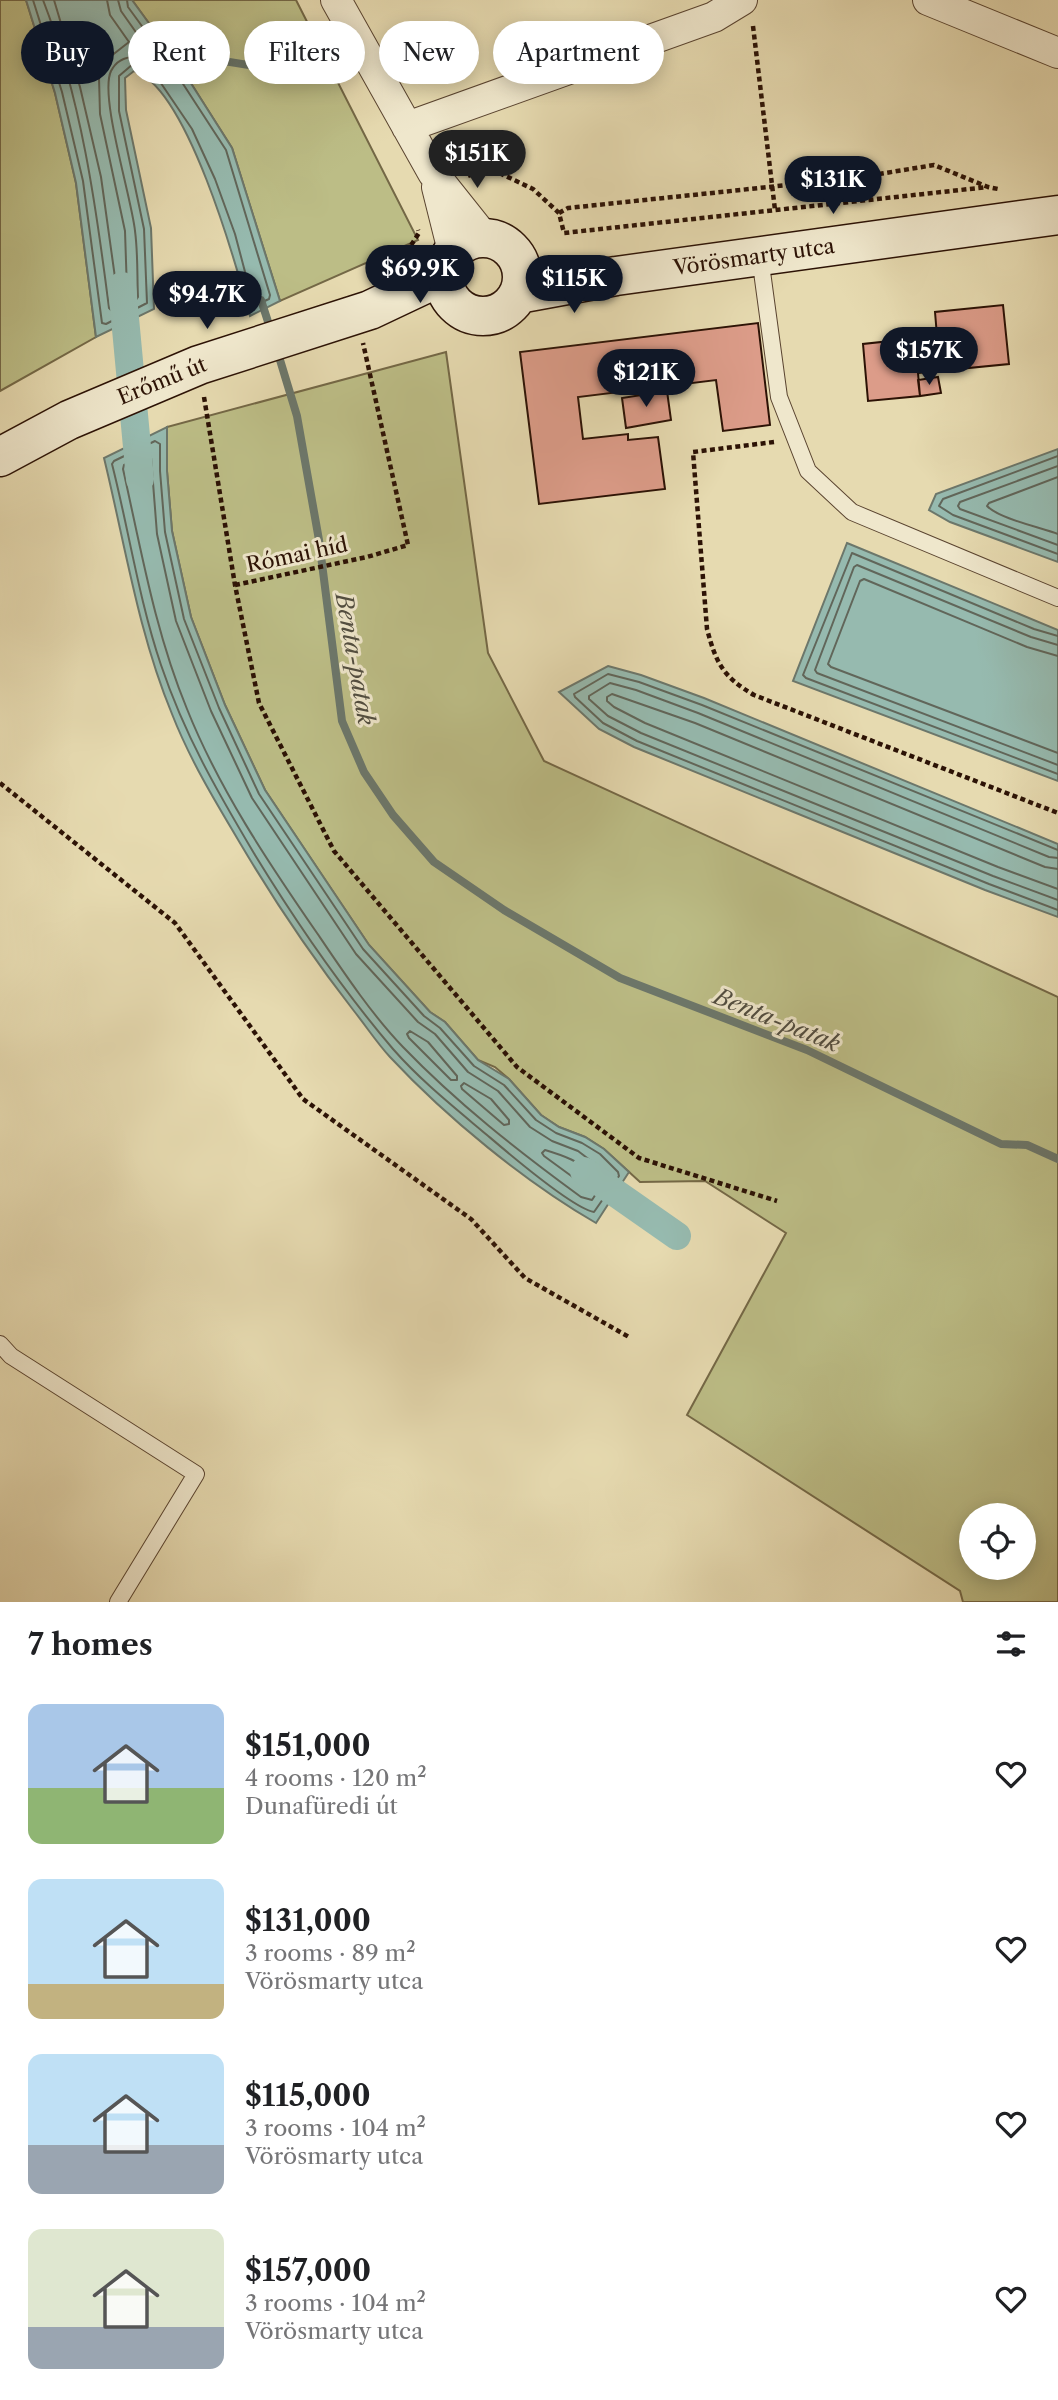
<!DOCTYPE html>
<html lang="en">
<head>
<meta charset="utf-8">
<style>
  :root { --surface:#fff; --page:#f6f6f6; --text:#202124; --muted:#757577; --accent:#111827 }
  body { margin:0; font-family:"Libre Caslon Text",serif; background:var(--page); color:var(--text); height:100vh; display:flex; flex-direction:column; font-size:26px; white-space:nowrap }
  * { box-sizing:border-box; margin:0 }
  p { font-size:23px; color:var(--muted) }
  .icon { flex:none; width:38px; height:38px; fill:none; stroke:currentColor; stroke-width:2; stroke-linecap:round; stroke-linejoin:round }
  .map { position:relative; height:1602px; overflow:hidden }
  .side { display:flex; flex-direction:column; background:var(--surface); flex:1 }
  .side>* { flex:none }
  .top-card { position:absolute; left:21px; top:21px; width:700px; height:63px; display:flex; gap:14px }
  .buttons { position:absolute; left:959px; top:1503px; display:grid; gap:14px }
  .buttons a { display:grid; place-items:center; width:77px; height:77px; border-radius:50%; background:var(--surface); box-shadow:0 4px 18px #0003; font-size:35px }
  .price { position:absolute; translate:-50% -60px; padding:0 16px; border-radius:24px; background:var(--accent); color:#fff; font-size:23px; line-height:46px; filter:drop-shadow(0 2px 4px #0008) }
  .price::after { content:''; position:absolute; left:50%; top:42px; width:21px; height:16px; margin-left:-10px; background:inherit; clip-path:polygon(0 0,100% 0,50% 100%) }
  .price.active { background:#222; color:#fff }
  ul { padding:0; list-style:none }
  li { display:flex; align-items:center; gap:21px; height:175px; padding:0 28px }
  li span { display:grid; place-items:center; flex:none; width:196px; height:140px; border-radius:14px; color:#555 }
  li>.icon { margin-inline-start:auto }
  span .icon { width:84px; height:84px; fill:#fffc; stroke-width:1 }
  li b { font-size:30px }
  h2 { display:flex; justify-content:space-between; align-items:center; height:84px; padding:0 28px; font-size:30px }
  .pill { padding:0 24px; border-radius:32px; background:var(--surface); box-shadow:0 4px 18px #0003; font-size:24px; line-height:63px }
  .pill.active { background:var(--accent); color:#fff }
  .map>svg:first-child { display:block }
</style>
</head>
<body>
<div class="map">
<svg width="1058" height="1602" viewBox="0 0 1058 1602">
  <rect width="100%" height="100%" fill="#e6dab0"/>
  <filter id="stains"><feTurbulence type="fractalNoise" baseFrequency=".00286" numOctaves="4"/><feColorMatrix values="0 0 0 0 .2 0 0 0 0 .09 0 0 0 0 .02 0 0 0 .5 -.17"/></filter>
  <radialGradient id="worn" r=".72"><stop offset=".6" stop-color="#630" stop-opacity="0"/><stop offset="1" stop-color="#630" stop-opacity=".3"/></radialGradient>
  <path fill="#bcbd86" stroke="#746846" stroke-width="2" fill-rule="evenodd" d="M0,0H26L55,93L76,183L96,337L0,391Z
    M132,0H296L418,240L280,301L232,148L180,66Z
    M446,352L488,653L544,761L1058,997V1602H963L960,1591L687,1415L786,1233L705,1181L640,1182L604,1149L585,1137L559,1127L541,1115L509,1079L495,1067L478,1060L445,1022L430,1012L369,945L265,790L225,705L191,617L172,531L167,471V427ZM971,1516H1024V1568H971Z"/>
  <path fill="#96baaf" stroke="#6c776b" stroke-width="2" d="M26,0H132L180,66L232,148L280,301L250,316C236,264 187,87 134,71L125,78L126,110L151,228L154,309L96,337L76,183L55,93Z
    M167,427V471L172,531L191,617L225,705L265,790L369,945L430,1012L445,1022L478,1060L509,1079L541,1115L559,1127L585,1137L604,1149L629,1172L596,1223C524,1181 447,1118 390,1057C377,1043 366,1026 354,1011C316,962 281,911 249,858C221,811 192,765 172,714C138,632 125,544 104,458Z
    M1058,449V562L950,522L929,510L936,494Z
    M847,543L1058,630V781L793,681Z
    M608,666L641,675L704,698L1058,844V917L985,890L634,747L599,729L559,692Z"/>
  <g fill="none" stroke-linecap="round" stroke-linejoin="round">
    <path stroke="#61665a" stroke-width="2" d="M33,0L62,92L83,181L102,323L106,324L147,303L144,229L119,111V76L133,64L152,70L192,129L215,179L235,234L253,302L258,304L269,299L270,295L226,150L174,70L128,7L127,0
      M43,0C81,98 96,205 109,308L112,311L136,300L138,297C137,275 138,253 135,231C132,199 99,96 111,71C119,55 134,55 149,59L152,55L121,11L118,0
      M54,0L80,87L101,177L117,292L121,295L127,291L125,231L100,114L99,78L106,60L129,42L110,15L107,0
      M155,441L160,444V471L165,532L184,619L219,708L259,794L363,949L424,1016L440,1028L474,1066L504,1085L536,1120L556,1133L582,1143L600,1154L618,1172L619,1176L594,1212C572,1208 507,1152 487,1135C455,1108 421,1081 393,1049C342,989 296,922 255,855C217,791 185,736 161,665C139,600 129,531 112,464L114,461Z
      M146,455L151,457L157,534L176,621L211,711L252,798L356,954L418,1022L435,1034L468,1072L498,1091L530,1127L552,1141L578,1151L607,1173V1177L592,1200L581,1197C518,1151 457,1103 403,1047C372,1015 342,970 317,933C268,862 219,789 187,709C155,632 141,549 123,469L124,465Z
      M1058,456L943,499L939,506L953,515L1058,554
      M1058,466L960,502L958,506L960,509L1058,545
      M1058,477L989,503L987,506C1000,519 1039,527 1058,534
      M1058,636L1034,629L852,553L803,675L806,678L1058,774
      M1058,645L1031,637L857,565L854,567L815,670L817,673L1058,765
      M1058,656L1027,647L864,579L860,581L828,664L831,667L1058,753
      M1058,850L702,705L639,682L608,674L574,694L575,697L603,723L637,741L989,884L1058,910
      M1058,858L1049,857L698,713L636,690L610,683L589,696V699L608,716L641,733L993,876L1058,900
      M1058,869L1045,867L695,723L612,694L607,697V701L614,707L645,723L998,867L1058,889
      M410,1031L428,1042L457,1076V1080H451L409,1038L407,1034Z
      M464,1083L491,1099L509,1120V1124L504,1125L462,1089L461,1086Z
      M545,1150C562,1155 583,1162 594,1177L589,1185L585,1186L544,1156L542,1153Z"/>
    <path stroke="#6c776b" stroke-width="8" d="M162,51L304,74
      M261,300L271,331
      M277,350L297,416L319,540L342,721L364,772L393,815L434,862L504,910L620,978L807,1050L1001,1144L1027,1145L1058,1159"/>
    <path stroke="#96baaf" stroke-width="28" d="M122,286L140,479
      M584,1171L677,1236"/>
  </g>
  <path fill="#dc9c89" stroke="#2c1205" stroke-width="2" d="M1003,305L1009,364L918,373L920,396L868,401L863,344L937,336L935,312Z
    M758,323L770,425L723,431L716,380L578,397L583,439L628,434V440L658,437L665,489L539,504L520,352Z
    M938,377L941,393L920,396L918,380Z
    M667,391L671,420L626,428L622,398Z"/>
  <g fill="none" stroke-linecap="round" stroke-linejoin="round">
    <defs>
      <path id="lane" d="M760,257L779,397L808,471L852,512L1058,598
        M0,1344L11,1356L196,1474L118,1602"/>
      <path id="street" d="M336,0L433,173L484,237
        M928,0L1058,53
        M407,127L714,17L742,0
        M437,187L453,251"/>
      <path id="secondary" d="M444 277a39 39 0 1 1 78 0a39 39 0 1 1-78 0Z
        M518,294L616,276L1058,215
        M0,457L69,420L199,365L370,310L444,275"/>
    </defs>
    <use href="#lane" stroke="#5a4430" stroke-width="18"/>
    <use href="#street" stroke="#5a4430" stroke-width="32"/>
    <use href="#secondary" stroke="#2c1205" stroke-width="41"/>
    <path stroke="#2c1205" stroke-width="4.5" stroke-dasharray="5 3.5" stroke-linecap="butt" d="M753,26L775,210
      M460,159L458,155L462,137
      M468,176L489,168L533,189L559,213L564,233L988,187
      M559,213L568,208L855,178L934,165L988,187L998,189
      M392,261L406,253L419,233L418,230
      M204,397L235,585L259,703L334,851L517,1067L639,1158L777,1201
      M774,442L693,452L707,629C716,663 723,677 754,695L1058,813
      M235,585L367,557L408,545L363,343
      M0,783L175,923L303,1099L471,1219L525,1278L629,1337"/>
    <use href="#lane" stroke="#efe7cc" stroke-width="16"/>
    <use href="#street" stroke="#efe7cc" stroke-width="30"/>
    <use href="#secondary" stroke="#efe7cc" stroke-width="38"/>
  </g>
  <g text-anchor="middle" stroke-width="6" stroke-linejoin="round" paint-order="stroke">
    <g font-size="21" fill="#2c1205" stroke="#efe7cc">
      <text transform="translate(754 257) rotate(-8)" y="7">Vörösmarty utca</text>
      <text transform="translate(162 381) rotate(-22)" y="7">Erőmű út</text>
      <text transform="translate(297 555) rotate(-12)" y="7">Római híd</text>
    </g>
    <g font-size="23" font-style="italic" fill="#514d40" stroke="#efe7cc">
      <text transform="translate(355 659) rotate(80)" y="8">Benta-patak</text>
      <text transform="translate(777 1020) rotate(22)" y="8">Benta-patak</text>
    </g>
  </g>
  <rect width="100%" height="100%" filter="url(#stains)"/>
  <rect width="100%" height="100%" fill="url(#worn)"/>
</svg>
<div class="buttons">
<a><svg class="icon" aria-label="locate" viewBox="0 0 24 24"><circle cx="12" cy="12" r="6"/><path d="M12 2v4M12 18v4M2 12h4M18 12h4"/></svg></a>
</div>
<b class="price active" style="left:477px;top:190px">$151K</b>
<b class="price" style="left:833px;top:216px">$131K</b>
<b class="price" style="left:420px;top:305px">$69.9K</b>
<b class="price" style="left:574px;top:315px">$115K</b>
<b class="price" style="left:207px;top:331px">$94.7K</b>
<b class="price" style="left:929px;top:387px">$157K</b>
<b class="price" style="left:646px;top:409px">$121K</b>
<div class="top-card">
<a class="pill active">Buy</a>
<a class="pill">Rent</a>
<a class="pill">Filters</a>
<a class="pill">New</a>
<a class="pill">Apartment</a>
</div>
</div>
<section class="side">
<h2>7 homes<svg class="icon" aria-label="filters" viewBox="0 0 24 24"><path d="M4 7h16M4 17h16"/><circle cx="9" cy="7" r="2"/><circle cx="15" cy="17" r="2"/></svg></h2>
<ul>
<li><span style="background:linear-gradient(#a9c7e8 60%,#8fb573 0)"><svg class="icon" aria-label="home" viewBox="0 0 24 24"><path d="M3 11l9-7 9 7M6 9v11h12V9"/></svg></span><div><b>$151,000</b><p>4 rooms · 120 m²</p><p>Dunafüredi út</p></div><svg class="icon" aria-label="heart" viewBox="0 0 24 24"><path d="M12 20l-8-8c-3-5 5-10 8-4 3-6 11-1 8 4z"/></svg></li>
<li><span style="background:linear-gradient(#bfe0f5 75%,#c2b280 0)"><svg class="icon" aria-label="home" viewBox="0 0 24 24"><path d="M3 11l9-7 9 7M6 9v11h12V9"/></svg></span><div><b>$131,000</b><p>3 rooms · 89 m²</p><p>Vörösmarty utca</p></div><svg class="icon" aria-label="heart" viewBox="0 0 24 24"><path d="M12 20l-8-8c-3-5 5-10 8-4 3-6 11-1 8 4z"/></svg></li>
<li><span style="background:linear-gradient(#bfe0f5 65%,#9aa5b1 0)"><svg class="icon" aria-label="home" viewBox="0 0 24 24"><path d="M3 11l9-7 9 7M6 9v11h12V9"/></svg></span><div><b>$115,000</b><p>3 rooms · 104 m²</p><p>Vörösmarty utca</p></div><svg class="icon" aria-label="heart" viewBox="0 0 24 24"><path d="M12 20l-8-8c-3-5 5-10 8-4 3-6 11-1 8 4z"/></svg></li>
<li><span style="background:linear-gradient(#dfe7d0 70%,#9aa5b1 0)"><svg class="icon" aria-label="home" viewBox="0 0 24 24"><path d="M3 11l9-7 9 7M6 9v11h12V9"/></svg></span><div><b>$157,000</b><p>3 rooms · 104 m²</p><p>Vörösmarty utca</p></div><svg class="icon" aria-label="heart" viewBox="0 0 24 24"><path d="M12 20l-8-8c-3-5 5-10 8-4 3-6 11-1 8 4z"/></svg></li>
</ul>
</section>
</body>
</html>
